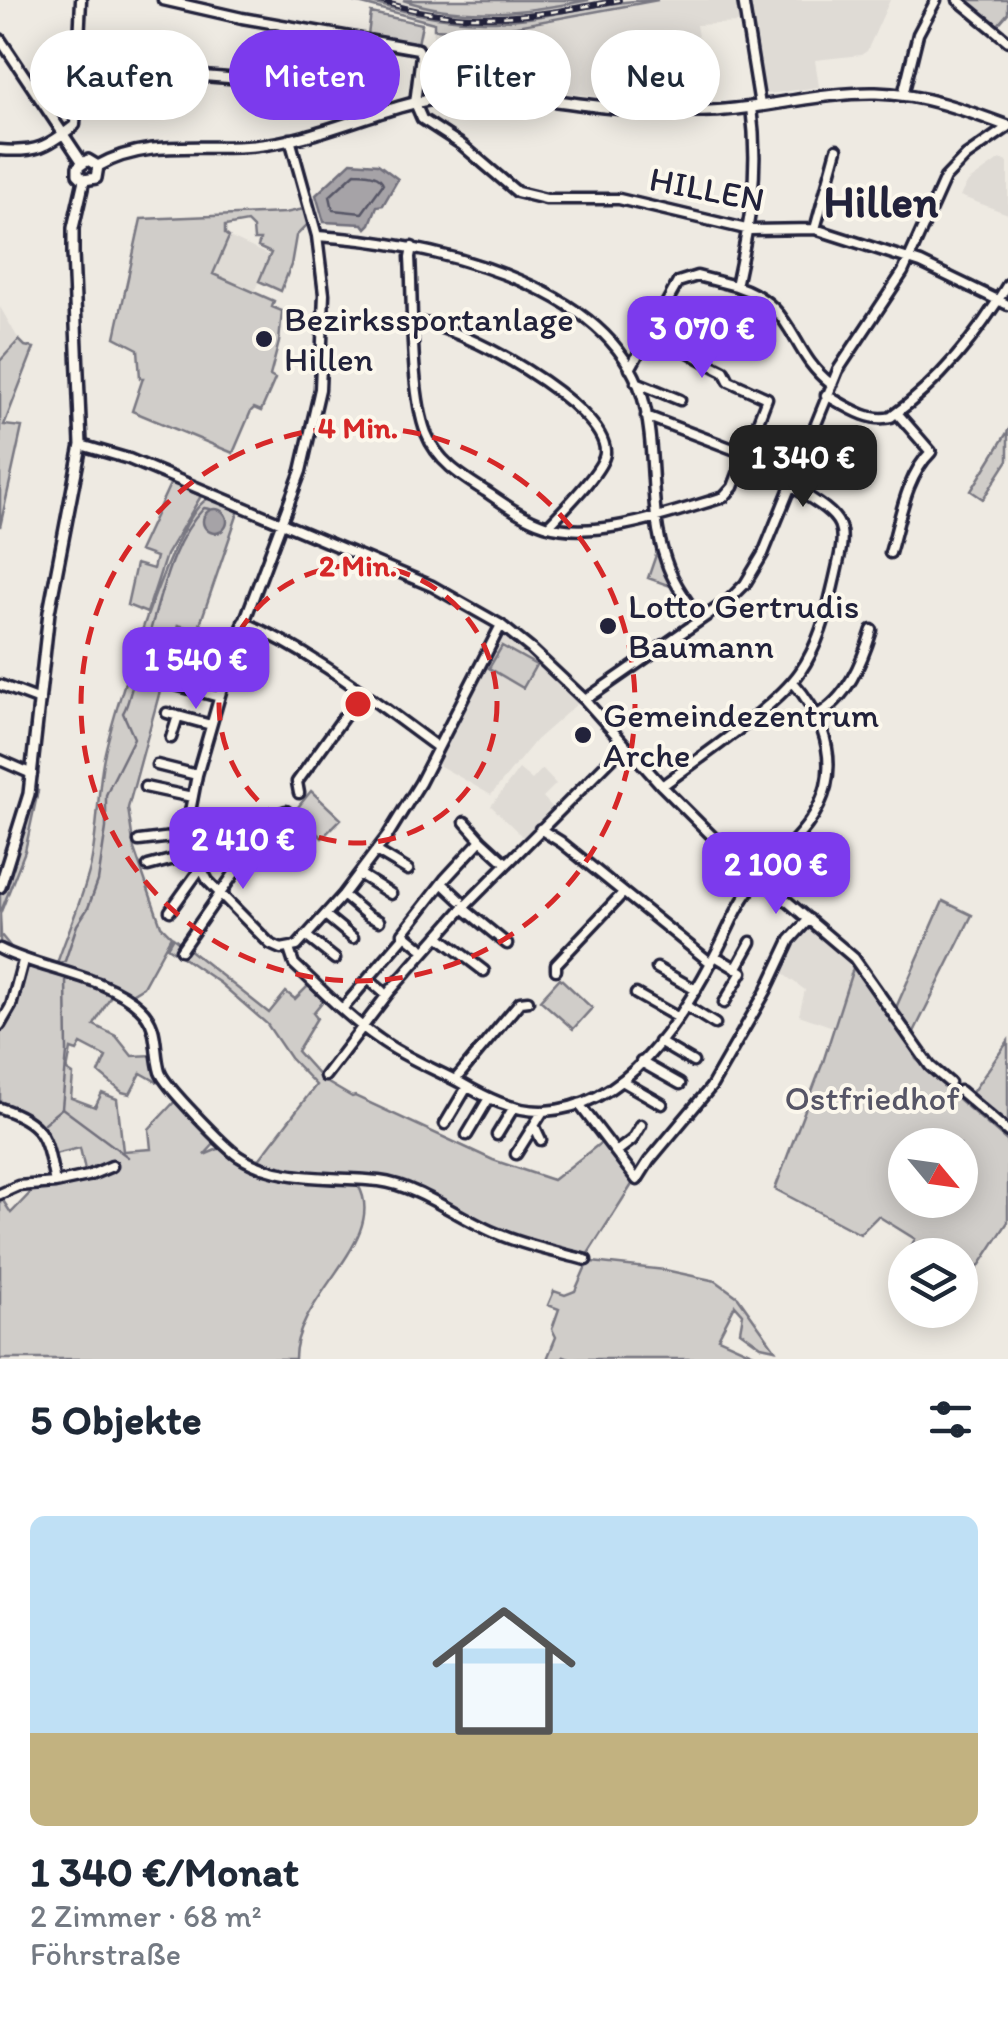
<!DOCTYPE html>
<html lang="de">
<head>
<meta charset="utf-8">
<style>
  :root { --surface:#fff; --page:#f2f2f3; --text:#1f2937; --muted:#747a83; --line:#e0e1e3; --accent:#7c3aed }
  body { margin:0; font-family:Itim,sans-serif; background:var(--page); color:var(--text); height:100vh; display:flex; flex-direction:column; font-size:38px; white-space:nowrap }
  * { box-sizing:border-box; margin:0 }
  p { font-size:32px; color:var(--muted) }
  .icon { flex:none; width:55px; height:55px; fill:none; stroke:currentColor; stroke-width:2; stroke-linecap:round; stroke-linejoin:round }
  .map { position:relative; height:1359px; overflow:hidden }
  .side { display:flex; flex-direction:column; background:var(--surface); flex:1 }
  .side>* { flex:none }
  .guide { position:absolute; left:30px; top:30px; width:950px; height:90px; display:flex; gap:20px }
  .needle { width:65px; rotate:119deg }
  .tools { position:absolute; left:888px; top:1128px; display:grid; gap:20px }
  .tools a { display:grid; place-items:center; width:90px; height:90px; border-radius:50%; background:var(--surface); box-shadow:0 5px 25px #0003; font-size:50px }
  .price { position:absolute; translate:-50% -85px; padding:0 22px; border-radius:20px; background:var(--accent); color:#fff; font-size:32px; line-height:65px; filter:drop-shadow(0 2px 5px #0008) }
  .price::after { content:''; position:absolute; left:50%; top:60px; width:30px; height:22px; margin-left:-15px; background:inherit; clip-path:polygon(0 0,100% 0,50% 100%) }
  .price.current { background:#222; color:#fff }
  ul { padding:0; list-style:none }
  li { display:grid; align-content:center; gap:20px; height:530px; padding:0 30px }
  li+li { border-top:2px solid var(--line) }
  li span { display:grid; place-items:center; height:310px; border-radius:15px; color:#555 }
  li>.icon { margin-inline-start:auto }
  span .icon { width:180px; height:180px; fill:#fffc; stroke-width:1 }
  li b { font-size:42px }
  h2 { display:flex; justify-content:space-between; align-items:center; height:120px; padding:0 30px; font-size:42px }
  .chip { padding:0 35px; border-radius:45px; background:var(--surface); box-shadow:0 5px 25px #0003; font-size:35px; line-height:90px }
  .chip.current { background:var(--accent); color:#fff }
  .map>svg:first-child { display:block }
</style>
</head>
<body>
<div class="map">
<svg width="1008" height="1359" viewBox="0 0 1008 1359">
  <rect width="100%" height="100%" fill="#eeeae2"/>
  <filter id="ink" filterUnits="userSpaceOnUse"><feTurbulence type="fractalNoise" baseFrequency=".01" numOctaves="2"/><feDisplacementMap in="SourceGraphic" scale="20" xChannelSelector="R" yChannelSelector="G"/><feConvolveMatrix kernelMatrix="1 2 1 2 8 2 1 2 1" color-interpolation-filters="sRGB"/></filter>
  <g filter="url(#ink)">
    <path fill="#dfdbd5" d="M365,0H403L439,10L480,13L587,0H627L540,16L488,21L437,17Z
      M658,0H890L867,51L861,55L815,60L819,87L752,96L739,23L696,25L703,64H694L688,89L675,82L661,81V77L612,73L610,98L494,85H459L425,90L434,29L498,32L499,29Z
      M1000,159L1008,162V214L960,196L968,182Z
      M229,237L270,256L254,292L213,274Z
      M0,307L19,340L0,361Z
      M504,636L555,676L578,703L536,740L491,795L435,763L499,637Z
      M519,769L532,780L542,769L556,784L543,797L552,807L523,837L491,806Z
      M808,929L813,930L854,965L833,1027L799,1015L805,990L779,971L791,944L796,945Z"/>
    <path fill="#d0cdc9" stroke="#797882" stroke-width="2.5" fill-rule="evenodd" d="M347,0C364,0 376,4 392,8C421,16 453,20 483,21C542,22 599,0 658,0L500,29L499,32L434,29V23Z
      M403,0H589C527,12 464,21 403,0Z
      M964,0H1008V13L996,27Z
      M371,13L422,24L418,44L368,35Z
      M304,209L308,224L296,236L291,265L281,291L259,281L271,253L258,247L260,240H254L253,228L247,222L225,226V234L229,237L213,274L274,301L272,307L282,311L279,342L270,376L275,379L261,411L254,408L251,411L233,453L132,411L143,378H140L138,349L115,337L141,219L285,213Z
      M19,340L25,346L34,348L4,425L22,427L0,527V361Z
      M1008,431V460L983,499L971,491Z
      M171,482L201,496L166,555L147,613L127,605L136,564L153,569L156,557L139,551Z
      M210,498L239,510L198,630L178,625L128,808L134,849L161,926L171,936L143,987L128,996L55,969C66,936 81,903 90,868C98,833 97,797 103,762C110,722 176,506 210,498Z
      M658,549L673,587L648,578Z
      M502,646L536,665L523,688L489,668Z
      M25,784L38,791L25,851L0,914L1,935L10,946L7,951L0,948V871L14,833Z
      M311,791L341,819L322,838L294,812Z
      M943,901L972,915L912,1036L895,1010Z
      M173,937L269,1013L286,992L295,999L311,983L326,997L313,1013L317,1018L297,1051L323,1080L352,1097L355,1096L493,1160L553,1180L603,1141L633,1183L584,1260L496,1235L395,1187L358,1185C390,1239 294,1298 295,1359H0V1196L11,1213L36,1187L63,1186L87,1179L80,1148L50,1155L46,1137L0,1107V1028L24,961L113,992L94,1025L116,1036L132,1056L155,1055L159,1078L157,1082L141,1073L130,1094L122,1092L99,1073L106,1057L81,1044L77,1051L71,1049L67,1071L73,1075L71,1098L95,1107L102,1093L117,1099L123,1151L151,1149L149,1129L178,1098L216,1142L204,1155L223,1147L255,1165L316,1085L290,1058L267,1024L220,983L167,947Z
      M854,965L915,1047L912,1050L916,1059L950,1090L952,1087L960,1094L957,1098L1008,1142V1222L960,1295V1255H906L915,1239L878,1216L860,1234L775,1189L823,1062ZM905,1145H960V1200H905Z
      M560,978L592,1008L573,1029L540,1000Z
      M1008,1041V1120L1004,1126L969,1097Z
      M592,1262L665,1270L716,1281L738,1297L775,1349L761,1346L740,1331L743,1314L735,1305L718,1338L765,1359H572L564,1356L563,1359H547L556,1337L552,1329L559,1309L548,1305L554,1291L565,1295L575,1291L586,1266Z"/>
    <path fill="#a6a3a7" stroke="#716f7c" stroke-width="2.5" d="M351,162L378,164L398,179L383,205L377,206L370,224L366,228L363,224L324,222L316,195Z
      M203 521a12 12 0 1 1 24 0a12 12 0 1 1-24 0Z"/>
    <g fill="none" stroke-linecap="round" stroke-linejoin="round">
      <path stroke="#575666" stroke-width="2.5" d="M355,173C365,174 380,173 383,184L362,213L333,210L330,196Z"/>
      <path stroke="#716f7c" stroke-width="2.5" d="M111,784L134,738L123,713C129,703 129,695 133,684C135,679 139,676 141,671C142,666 141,661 142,656C160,607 166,548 204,508L210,509
        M66,969L59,965L65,961L77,925L88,908L98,881L106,828V795L110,786
        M66,978L67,1052L62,1108L128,1157
        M155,1024L159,1041
        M44,1123L62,1108"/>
      <defs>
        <path id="minor" d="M163,0L242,18L418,49L421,55L415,103L422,119L462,145L517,192L546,199H619L750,230L815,229L921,263L1008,305
          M743,0L760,105
          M958,0L1008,41
          M0,39L82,162
          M79,48L177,74L292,83L299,28
          M903,95L918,34L936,0
          M751,107C760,174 750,221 736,286C797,306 788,351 831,384
          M290,139L317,236L324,294L320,389L301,471L231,657L197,775L188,822L191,849L208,881L270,944L281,949L297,946L343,895L388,835L420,783L501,625
          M0,150C36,153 47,147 75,125L81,0
          M815,229L837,149
          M317,236C422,242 606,280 642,395C658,449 647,508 666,561C673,583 688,602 700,620
          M412,247L410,257C413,305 410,391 426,433C437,461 461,476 485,491C504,504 523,518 545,525C596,541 674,512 724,497L733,487L767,398L729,381L724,371C698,359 677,344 651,330
          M414,322C456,322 608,406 605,453C604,470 561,512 548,526
          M630,369L678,282L697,276L736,286
          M636,382L680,400
          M826,395C846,406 869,423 891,417C938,384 979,333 1008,284
          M646,416L746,454
          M81,445L129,459L432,586L501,625L531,649L585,700L662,786L721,845L854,958L930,1066L950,1083
          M736,449L743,433L753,437
          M890,553C900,520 906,476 931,452L897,413
          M243,622C314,652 375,702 437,747
          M172,684L219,697
          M0,685L40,700
          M585,700L729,600L745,584L763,554L838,370L903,272L945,178L966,156L1008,127
          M167,713L211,725
          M817,715C847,699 862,662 872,630
          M171,738L178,716
          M0,760L32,774
          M157,765L197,775
          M662,786C699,758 775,708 800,672C818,646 826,616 833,586C848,522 849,522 793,487
          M145,787L192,797
          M299,793L297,782L361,693
          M465,822L481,840
          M540,829L561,842L711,963
          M139,841L189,835
          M376,851L408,870
          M148,866L193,854
          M359,874L391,894
          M442,883L460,900
          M343,895L368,916L379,921
          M463,908L507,944
          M170,911L200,869
          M325,915L353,938
          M403,933L420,947
          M306,936L335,959
          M438,936L484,971
          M0,949C41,970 107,976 140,1008C160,1027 153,1048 160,1072C165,1086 224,1146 238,1156C279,1183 335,1176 379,1181C420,1186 460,1219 498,1234C526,1246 557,1252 586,1260
          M289,949L294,964C321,989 348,1018 379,1039C404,1057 432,1068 459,1082C485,1097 513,1112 544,1111C628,1107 680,1022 715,955C726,935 733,914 746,895C771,857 815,833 826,786C835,748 818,710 793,682
          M181,950L274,816L286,811
          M715,956L742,972L724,1003
          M657,968L696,990
          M736,969L751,942
          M556,970V964L623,893
          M368,979L382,991
          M636,994L677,1017
          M686,1006L715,1024
          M343,1008L403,938V933L445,879L481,840L506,863
          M0,1025L11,1006L23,961
          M659,1042L693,1062
          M641,1062L680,1084
          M325,1076L390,991L463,908L625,745
          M455,1080L520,1002L528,1001
          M622,1081L662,1104
          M960,1091L1008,1132
          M579,1104L637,1180L649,1161L711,1087L766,991L790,940L809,919
          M0,1108C46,1123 46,1139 55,1183L18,1186L0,1194
          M445,1124L467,1087
          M534,1125L541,1140
          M467,1135L489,1098
          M497,1135L514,1107
          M616,1152L632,1140L641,1125
          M516,1154L543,1111
          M55,1183L88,1176L112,1166"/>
        <path id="major" d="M84,180L96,178L98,166C147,138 201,151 254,146C319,140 380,106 445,97C508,87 577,108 642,110C669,111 698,113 725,110C776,106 825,92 876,93C922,94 965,110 1008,126
          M0,887L29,794L49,612L81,445L73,253V228L84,180L78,174V167L88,160L98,166"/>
      </defs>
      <use href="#minor" stroke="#22223b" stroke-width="15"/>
      <use href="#major" stroke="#22223b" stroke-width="16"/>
      <use href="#minor" stroke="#fbf7ec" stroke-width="8"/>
      <use href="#major" stroke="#fbf7ec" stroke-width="9"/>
      <defs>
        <path id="rail" d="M377,0C464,28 532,17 619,0"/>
      </defs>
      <use href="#rail" stroke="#22223b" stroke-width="6"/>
      <use href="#rail" stroke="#fbf7ec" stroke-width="2.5" stroke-dasharray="8" stroke-linecap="butt"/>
    </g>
  </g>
  <g fill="none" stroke="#d62828" stroke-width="5" stroke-dasharray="18 12">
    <circle cx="358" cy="704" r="139"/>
    <circle cx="358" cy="704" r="277"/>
  </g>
  <g fill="#22223b" stroke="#fbf7ec" stroke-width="4">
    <circle cx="264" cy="339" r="10"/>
    <circle cx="608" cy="626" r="10"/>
    <circle cx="583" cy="735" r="10"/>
  </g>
  <g text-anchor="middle" stroke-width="8" stroke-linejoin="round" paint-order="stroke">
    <g font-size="35" fill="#22223b" stroke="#fbf7ec">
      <text transform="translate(707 189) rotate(11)" y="12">HILLEN</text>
    </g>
    <g font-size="35" fill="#22223b" stroke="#fbf7ec" text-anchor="start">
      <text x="284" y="331">Bezirkssportanlage<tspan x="284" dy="40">Hillen</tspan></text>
      <text x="628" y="618">Lotto Gertrudis<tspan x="628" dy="40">Baumann</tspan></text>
      <text x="603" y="727">Gemeindezentrum<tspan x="603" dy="40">Arche</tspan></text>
    </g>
    <g font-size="35" fill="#565566" stroke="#fbf7ec">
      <text x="872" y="1110">Ostfriedhof</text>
    </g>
    <g font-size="45" font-weight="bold" fill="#22223b" stroke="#fbf7ec">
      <text x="881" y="217">Hillen</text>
    </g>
  </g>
  <circle cx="358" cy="704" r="15" fill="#d62828" stroke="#fbf7ec" stroke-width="5"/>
  <g font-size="30" text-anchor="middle" font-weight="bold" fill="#d62828" stroke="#fbf7ec" stroke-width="8" stroke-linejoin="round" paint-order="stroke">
    <text x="358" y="438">4 Min.</text>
    <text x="358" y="576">2 Min.</text>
  </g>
</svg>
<div class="tools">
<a><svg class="needle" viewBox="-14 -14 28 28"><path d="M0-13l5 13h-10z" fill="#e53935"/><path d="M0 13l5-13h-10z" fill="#747a83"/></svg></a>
<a><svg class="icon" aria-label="layers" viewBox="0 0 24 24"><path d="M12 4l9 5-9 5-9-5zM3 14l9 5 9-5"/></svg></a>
</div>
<b class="price" style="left:702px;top:381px">3 070 €</b>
<b class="price current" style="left:803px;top:510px">1 340 €</b>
<b class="price" style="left:196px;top:712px">1 540 €</b>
<b class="price" style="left:243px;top:892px">2 410 €</b>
<b class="price" style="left:776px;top:917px">2 100 €</b>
<div class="guide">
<a class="chip">Kaufen</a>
<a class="chip current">Mieten</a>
<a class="chip">Filter</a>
<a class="chip">Neu</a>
</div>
</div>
<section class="side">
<h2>5 Objekte<svg class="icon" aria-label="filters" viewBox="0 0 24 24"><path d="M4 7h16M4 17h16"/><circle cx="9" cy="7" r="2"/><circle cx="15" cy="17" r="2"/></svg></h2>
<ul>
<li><span style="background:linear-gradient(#bfe0f5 70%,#c2b280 0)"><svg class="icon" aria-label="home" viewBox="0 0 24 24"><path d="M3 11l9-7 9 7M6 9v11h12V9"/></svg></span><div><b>1 340 €/Monat</b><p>2 Zimmer · 68 m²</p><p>Föhrstraße</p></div></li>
</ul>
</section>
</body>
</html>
